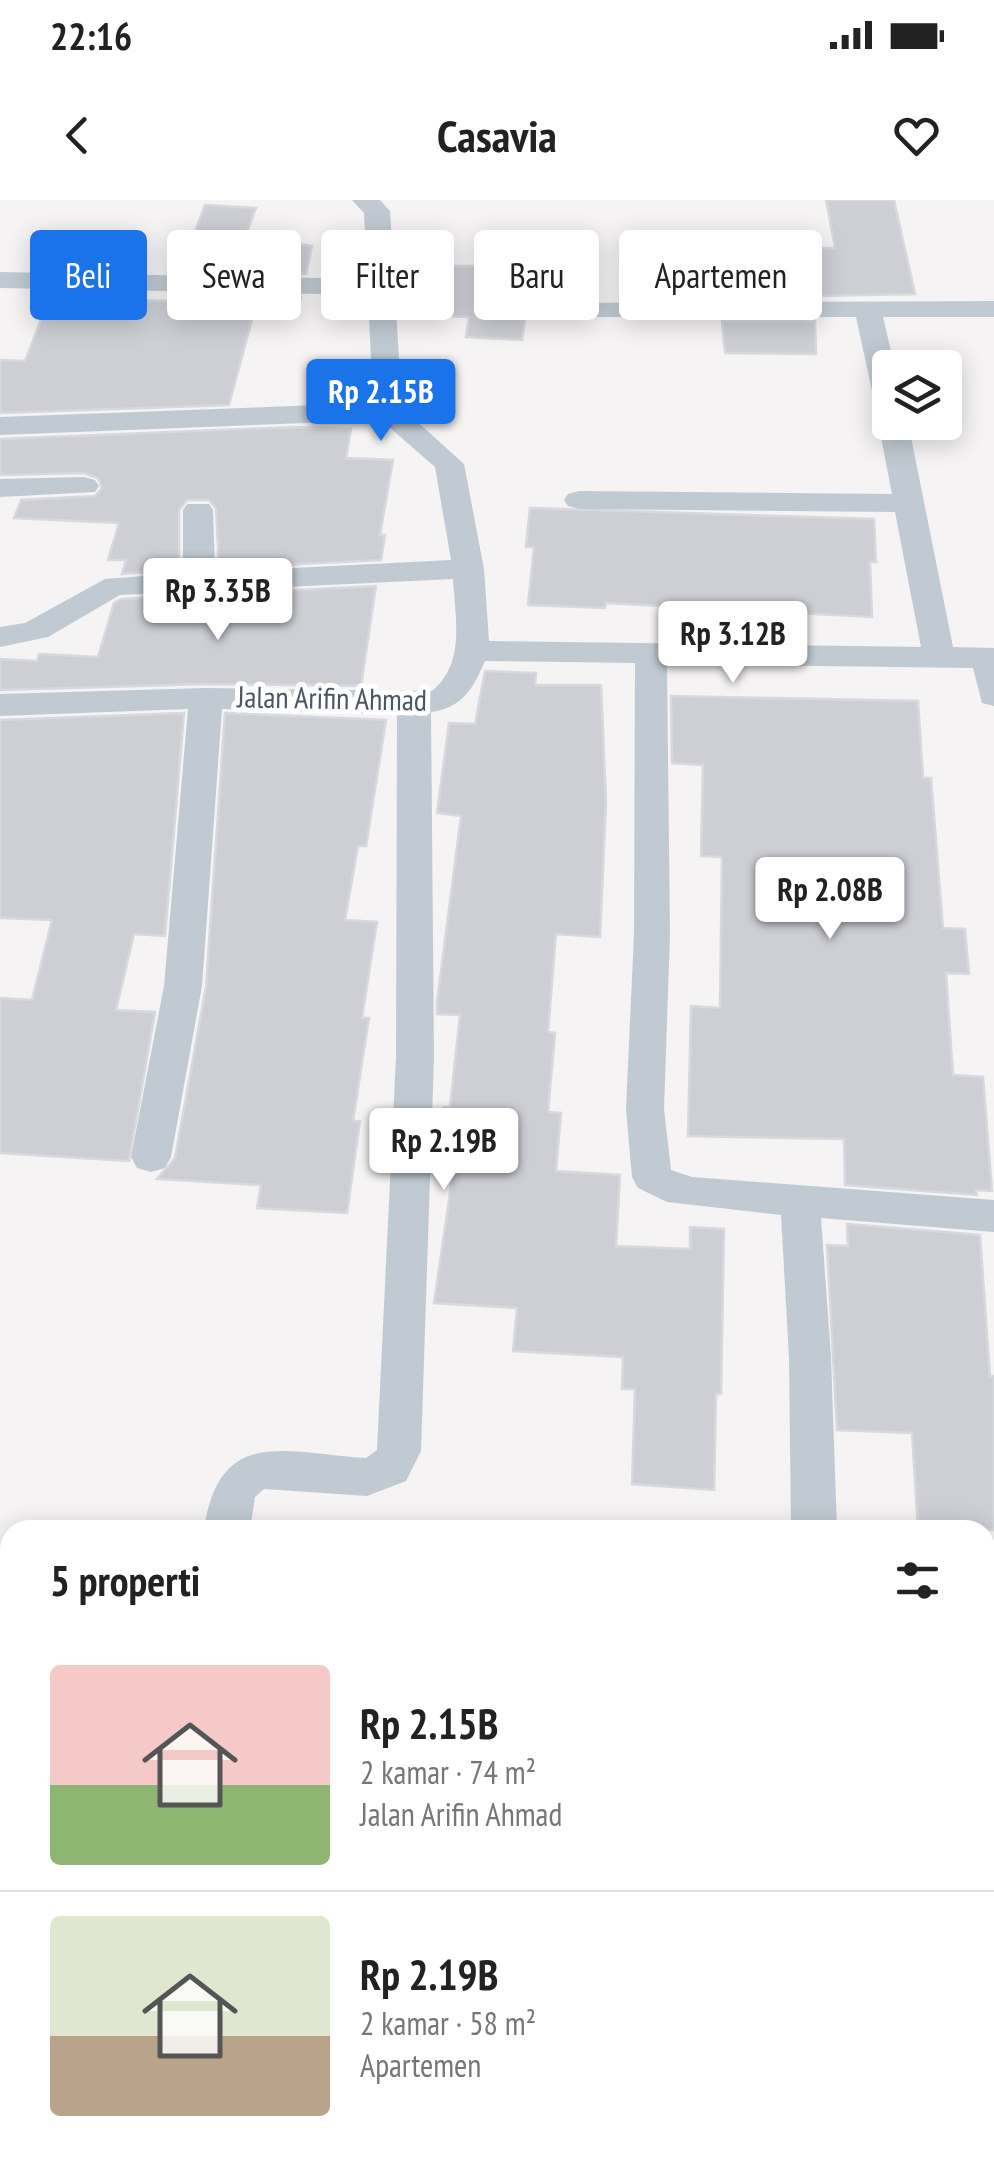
<!DOCTYPE html>
<html lang="id">
<head>
<meta charset="utf-8">
<style>
  :root { --surface:#fff; --page:#f6f6f6; --text:#222; --muted:#767676; --line:#e0e0e0; --accent:#1a73e8 }
  body { margin:0; font-family:"PT Sans Narrow",sans-serif; background:var(--page); color:var(--text); height:100vh; display:flex; flex-direction:column; font-size:38px; white-space:nowrap }
  * { box-sizing:border-box; margin:0 }
  p { font-size:32px; color:var(--muted) }
  .icon { flex:none; width:55px; height:55px; fill:none; stroke:currentColor; stroke-width:2; stroke-linecap:round; stroke-linejoin:round }
  .map { position:relative; flex:1; overflow:hidden }
  .sheet { position:absolute; left:0px; top:1320px; width:995px; height:642px; display:flex; flex-direction:column; background:var(--surface); border-radius:30px 30px 0 0; box-shadow:0 5px 25px #0003 }
  .sheet>* { flex:none }
  .top-card { position:absolute; left:30px; top:30px; width:935px; height:90px; display:flex; gap:20px }
  .controls { position:absolute; left:872px; top:150px; display:grid; gap:20px }
  .controls a { display:grid; place-items:center; width:90px; height:90px; border-radius:10px; background:var(--surface); box-shadow:0 5px 25px #0003; font-size:50px }
  .price { position:absolute; translate:-50% -85px; padding:0 22px; border-radius:10px; background:#fff; color:#222; font-size:32px; line-height:65px; filter:drop-shadow(0 2px 5px #0008) }
  .price::after { content:''; position:absolute; left:50%; top:60px; width:30px; height:22px; margin-left:-15px; background:inherit; clip-path:polygon(0 0,100% 0,50% 100%) }
  .price.selected { background:var(--accent); color:#fff }
  ul { padding:0; list-style:none }
  li { display:flex; align-items:center; gap:30px; height:250px; padding:0 50px }
  li+li { border-top:2px solid var(--line) }
  li span { display:grid; place-items:center; flex:none; width:280px; height:200px; border-radius:10px; color:#555 }
  li>.icon { margin-inline-start:auto }
  span .icon { width:120px; height:120px; fill:#fffc; stroke-width:1 }
  li b { font-size:42px }
  h2 { display:flex; justify-content:space-between; align-items:center; height:120px; padding:0 50px; font-size:42px }
  .chip { padding:0 35px; border-radius:10px; background:var(--surface); box-shadow:0 5px 25px #0003; font-size:35px; line-height:90px }
  .chip.selected { background:var(--accent); color:#fff }
  .status { display:flex; justify-content:space-between; align-items:center; height:70px; padding:0 50px; background:var(--surface); direction:ltr }
  .status svg { height:28px; fill:currentColor }
  header { display:flex; justify-content:space-between; align-items:center; height:130px; padding:0 50px; background:var(--surface); font-size:45px; font-weight:600 }
  .map>svg:first-child { display:block }
</style>
</head>
<body>
<div class="status"><b>22:16</b><svg viewBox="0 0 49 12"><path d="M0 12V9h3v3zM5 12V6h3v6zM10 12V3h3v9zM15 12V0h3v12zM26 1h20v11H26zM47 4h2v5h-2z"/></svg></div>
<header><svg class="icon" aria-label="back" viewBox="0 0 24 24"><path d="M15 5l-7 7 7 7"/></svg>Casavia<svg class="icon" aria-label="heart" viewBox="0 0 24 24"><path d="M12 20l-8-8c-3-5 5-10 8-4 3-6 11-1 8 4z"/></svg></header>
<div class="map">
<svg width="994" height="1961" viewBox="0 0 994 1961">
  <rect width="100%" height="100%" fill="#f5f3f3"/>
  <path fill="#cdcfd5" stroke="#d7d9de" stroke-width="2.5" d="M826,0H894L915,94L719,98L713,48H835Z
    M205,5L256,8L246,35L312,46L306,74L180,72Z
    M452,66H490V85L529,87L522,140L466,137L469,117L444,116Z
    M171,95L301,97L297,114L254,112L229,205L0,213V160L25,161L47,104L129,107L132,100L169,101Z
    M722,121H815L816,154L725,153Z
    M295,227L351,229L346,258L393,260L380,335H385L381,360L219,368L216,308L209,300H187L179,310V370L122,374L126,360H108L119,323L14,318L21,300L95,296L102,288L98,278L84,273L0,275V239Z
    M530,308L874,319L876,362H870L872,417L606,403L605,408L528,405L534,347H526Z
    M376,386L361,486L206,484L0,490V459L37,461L39,454L98,457L114,403L121,399Z
    M485,471L536,473L535,485H601L606,601L600,737L556,734L548,832L555,833L548,912L561,913L556,971L620,975L616,1046L690,1049V1027L724,1029L721,1194H716L714,1290L632,1284L635,1189H622L623,1157L513,1151L517,1108L434,1103L454,966H437L444,907H450L460,815L437,814V802L461,616L437,613L449,523L475,524Z
    M671,496L918,501L923,578H931L943,728L965,729L969,774L946,773L953,875L983,877L992,991L976,990L977,995L845,985L844,939L688,936L691,806L720,808L722,657L701,656L703,565L672,563Z
    M184,513L165,736L134,734L116,810L155,812L129,961L0,953V798L32,800L52,720L0,718V520Z
    M225,513L386,520L366,646H358L345,720L377,722L362,818H369L353,921H360L347,1013L257,1008L261,985L157,979L175,958L206,787Z
    M847,1024L980,1035L990,1176H994V1330H918L912,1233L837,1230L827,1045L848,1046Z"/>
  <g fill="none" stroke-linecap="round" stroke-linejoin="round">
    <path fill="#c1cad2" fill-rule="evenodd" d="M352,0H380L390,11L402,208L464,264L484,369L489,441L921,447L895,312L579,309L568,306L564,300L568,294L579,291L892,294L878,222L883,216L876,209L856,117H553L539,109L543,103L994,101V117H883L895,168H890V222H908L953,447L994,448V506L982,503L973,468L667,464L670,734L664,909L671,970L692,977L994,1000V1032L821,1018L831,1157L837,1330H791L789,1157L781,1015L667,1002L638,988L632,977L626,909L634,734L635,463L485,461C473,489 462,508 431,512L434,857L421,1251L406,1281L367,1296L264,1289L255,1297L250,1330H204C219,1225 285,1253 366,1258L377,1250L396,857L397,514L222,509L202,786L171,957L165,968L151,972L137,968L131,957L164,786L188,509L0,516V494L206,488L432,491C466,463 455,418 453,379L120,395L48,437L0,447V427L25,423L105,379L183,373V310L187,304H209L213,310L215,372L451,360L435,267L381,220L0,235V217L373,203L368,95L0,88V72L367,79L364,13Z
      M84,277L95,280L99,286L95,292L0,297V279Z
      M123,1952H177L176,1961H122Z
      M716,1952H770L771,1961H717Z"/>
  </g>
  <g text-anchor="middle" stroke-width="10" stroke-linejoin="round" paint-order="stroke">
    <g font-size="30" fill="#4a5661" stroke="#fff">
      <text transform="translate(332 499) rotate(1)" y="10">Jalan Arifin Ahmad</text>
    </g>
  </g>
</svg>
<div class="controls">
<a><svg class="icon" aria-label="layers" viewBox="0 0 24 24"><path d="M12 4l9 5-9 5-9-5zM3 14l9 5 9-5"/></svg></a>
</div>
<b class="price selected" style="left:381px;top:244px">Rp 2.15B</b>
<b class="price" style="left:218px;top:443px">Rp 3.35B</b>
<b class="price" style="left:733px;top:486px">Rp 3.12B</b>
<b class="price" style="left:830px;top:742px">Rp 2.08B</b>
<b class="price" style="left:444px;top:993px">Rp 2.19B</b>
<div class="top-card">
<a class="chip selected">Beli</a>
<a class="chip">Sewa</a>
<a class="chip">Filter</a>
<a class="chip">Baru</a>
<a class="chip">Apartemen</a>
</div>
<section class="sheet">
<h2>5 properti<svg class="icon" aria-label="filters" viewBox="0 0 24 24"><path d="M4 7h16M4 17h16"/><circle cx="9" cy="7" r="2"/><circle cx="15" cy="17" r="2"/></svg></h2>
<ul>
<li><span style="background:linear-gradient(#f6c9c9 60%,#8fb573 0)"><svg class="icon" aria-label="home" viewBox="0 0 24 24"><path d="M3 11l9-7 9 7M6 9v11h12V9"/></svg></span><div><b>Rp 2.15B</b><p>2 kamar · 74 m²</p><p>Jalan Arifin Ahmad</p></div></li>
<li><span style="background:linear-gradient(#dfe7d0 60%,#b9a48a 0)"><svg class="icon" aria-label="home" viewBox="0 0 24 24"><path d="M3 11l9-7 9 7M6 9v11h12V9"/></svg></span><div><b>Rp 2.19B</b><p>2 kamar · 58 m²</p><p>Apartemen</p></div></li>
</ul>
</section>
</div>
</body>
</html>
